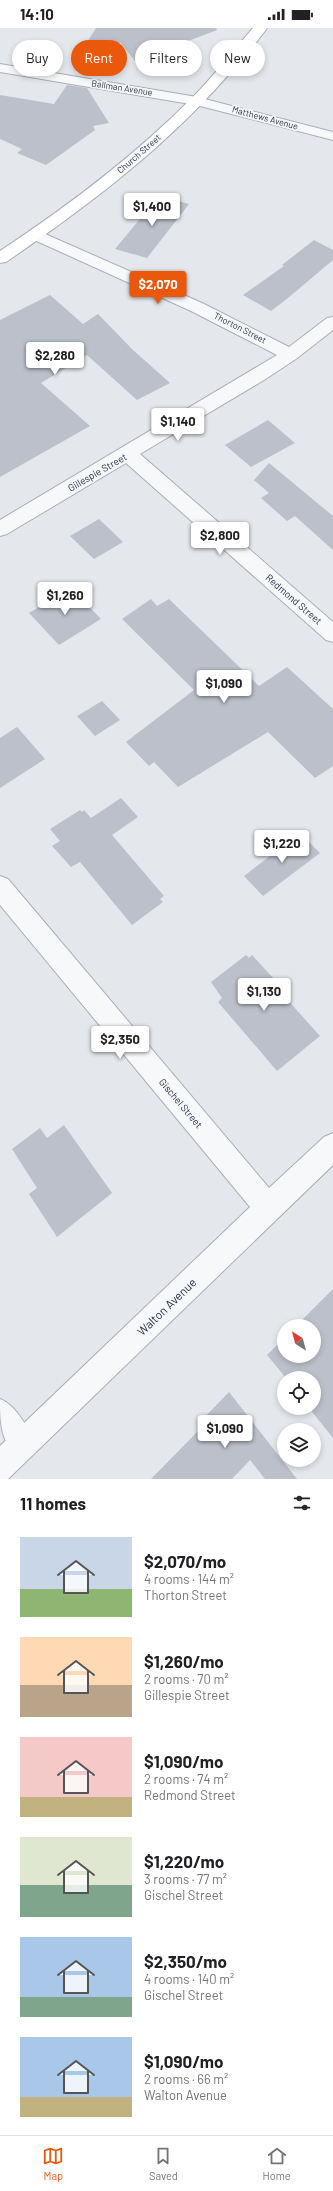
<!DOCTYPE html>
<html lang="en">
<head>
<meta charset="utf-8">
<style>
  :root { --surface:#fff; --page:#f6f6f6; --text:#202124; --muted:#757577; --line:#e0e0e0; --accent:#ea580c }
  body { margin:0; font-family:Barlow,sans-serif; background:var(--page); color:var(--text); height:100vh; display:flex; flex-direction:column; font-size:15px; white-space:nowrap }
  * { box-sizing:border-box; margin:0 }
  p { font-size:13px; color:var(--muted) }
  .icon { flex:none; width:22px; height:22px; fill:none; stroke:currentColor; stroke-width:2; stroke-linecap:round; stroke-linejoin:round }
  .map { position:relative; height:1451px; overflow:hidden }
  .drawer { display:flex; flex-direction:column; background:var(--surface); flex:1 }
  .drawer>* { flex:none }
  .banner { position:absolute; left:12px; top:12px; width:309px; height:36px; display:flex; gap:8px }
  .needle { width:26px; rotate:324deg }
  .buttons { position:absolute; left:277px; top:1291px; display:grid; gap:8px }
  .buttons a { display:grid; place-items:center; width:44px; height:44px; border-radius:50%; background:var(--surface); box-shadow:0 2px 6px #0003; font-size:20px }
  .price { position:absolute; translate:-50% -34px; padding:0 9px; border-radius:4px; background:#fff; color:#222; font-size:13px; line-height:26px; filter:drop-shadow(0 1px 2px #0008) }
  .price::after { content:''; position:absolute; left:50%; top:24px; width:12px; height:9px; margin-left:-6px; background:inherit; clip-path:polygon(0 0,100% 0,50% 100%) }
  .price.selected { background:var(--accent); color:#fff }
  ul { padding:0; list-style:none }
  li { display:flex; align-items:center; gap:12px; height:100px; padding:0 20px }
  li span { display:grid; place-items:center; flex:none; width:112px; height:80px; border-radius:0px; color:#555 }
  li>.icon { margin-inline-start:auto }
  span .icon { width:48px; height:48px; fill:#fffc; stroke-width:1 }
  li b { font-size:17px }
  h2 { display:flex; justify-content:space-between; align-items:center; height:48px; padding:0 20px; font-size:17px }
  .tag { padding:0 14px; border-radius:18px; background:var(--surface); box-shadow:0 2px 6px #0003; font-size:14px; line-height:36px }
  .tag.selected { background:var(--accent); color:#fff }
  .status { display:flex; justify-content:space-between; align-items:center; height:28px; padding:0 20px; background:var(--surface); direction:ltr }
  .status svg { height:11px; fill:currentColor }
  .tab-bar { display:flex; justify-content:space-around; align-items:center; height:56px; border-top:1px solid var(--line); background:var(--surface); font-size:11px; color:var(--muted) }
  .tab-bar a { display:grid; justify-items:center; gap:2px }
  .tab-bar .selected { color:var(--accent) }
  .map>svg:first-child { display:block }
</style>
</head>
<body>
<div class="status"><b>14:10</b><svg viewBox="0 0 49 12"><path d="M0 12V9h3v3zM5 12V6h3v6zM10 12V3h3v9zM15 12V0h3v12zM26 1h20v11H26zM47 4h2v5h-2z"/></svg></div>
<div class="map">
<svg width="333" height="1451" viewBox="0 0 333 1451">
  <rect width="100%" height="100%" fill="#e4e7ec"/>
  <path fill="#bbc0ca" d="M96,0H216L217,2L135,33L120,14L109,32L79,27Z
    M67,57L87,60L109,95L93,98L95,102L46,137L17,125L22,121L0,111V67L54,76Z
    M159,168L189,176L147,230L115,221Z
    M314,212L333,222V232L288,270L271,283L243,267L284,238L282,237Z
    M50,267L83,296L98,286L133,322L170,355L137,372L87,327L41,355L90,398L0,449V292Z
    M268,392L295,415L251,439L225,417Z
    M269,435L333,488V522L295,488L287,493L261,470L269,465L254,452Z
    M99,491L123,514L94,531L70,508Z
    M71,560L101,591L59,617L29,585Z
    M151,571L157,578L169,571L259,658L287,639L333,681V738L315,750L268,704L178,759L154,734L149,738L126,714L194,662L122,591Z
    M102,673L120,692L95,708L77,688Z
    M17,699L45,731L0,760V710Z
    M121,770L138,789L112,807L164,868L160,871L163,874L132,897L80,834L71,839L52,818L60,813L50,801L80,782L82,784L84,782L91,790Z
    M300,805L320,825L263,868L244,848Z
    M246,927L249,930L252,927L287,965L284,968L320,1008L277,1043L218,974L222,970L211,954Z
    M64,1097L112,1165L57,1209L29,1166L37,1160L12,1121L40,1100L47,1110Z
    M333,1261V1410L309,1380H314V1350H286L267,1327L284,1310V1328H314V1298H296Z
    M229,1364L297,1451H265L250,1432L232,1451H151L202,1399L199,1395Z"/>
  <g fill="none" stroke-linecap="round" stroke-linejoin="round">
    <defs>
      <path id="service" d="M0,1371C16,1377 29,1401 35,1417L32,1426L23,1429C0,1419 0,1394 0,1371Z"/>
      <path id="minor" d="M0,36L197,69L333,104V112L196,77L0,44Z
        M36,202L202,275L289,319L327,290L333,289V302L296,331L264,352L140,426L333,594V614L326,612L126,435L7,506L0,508V492L277,327L191,283L30,210L28,207L30,204Z
        M0,848L8,851L269,1160L324,1109L333,1105V1137L8,1451H0V1418L250,1179L0,877Z"/>
      <path id="secondary" d="M253,0H267C259,12 249,22 240,33C174,113 91,176 6,234L0,235V223C68,178 133,129 191,71C213,49 232,24 253,0Z"/>
    </defs>
    <use href="#service" stroke="#a9aeb7" stroke-width="2"/>
    <use href="#minor" stroke="#a9aeb7" stroke-width="2"/>
    <use href="#secondary" stroke="#a9aeb7" stroke-width="2"/>
    <use href="#service" fill="#f7f8fa" fill-rule="evenodd"/>
    <use href="#minor" fill="#f7f8fa" fill-rule="evenodd"/>
    <use href="#secondary" fill="#fff" fill-rule="evenodd"/>
  </g>
  <g text-anchor="middle" stroke-width="3.5" stroke-linejoin="round" paint-order="stroke">
    <g font-size="9" fill="#2b3445" stroke="#f4f6f9">
      <text transform="translate(122 60) rotate(9)" y="3">Ballman Avenue</text>
      <text transform="translate(265 90) rotate(15)" y="3">Matthews Avenue</text>
      <text transform="translate(139 126) rotate(-41)" y="3">Church Street</text>
      <text transform="translate(240 300) rotate(27)" y="3">Thorton Street</text>
    </g>
    <g font-size="10" fill="#2b3445" stroke="#f4f6f9">
      <text transform="translate(97 444) rotate(-30)" y="4">Gillespie Street</text>
      <text transform="translate(294 571) rotate(41)" y="4">Redmond Street</text>
      <text transform="translate(181 1075) rotate(50)" y="4">Gischel Street</text>
    </g>
    <g font-size="12" fill="#2b3445" stroke="#f4f6f9">
      <text transform="translate(167 1279) rotate(-44)" y="4">Walton Avenue</text>
    </g>
  </g>
</svg>
<div class="buttons">
<a><svg class="needle" viewBox="-14 -14 28 28"><path d="M0-13l5 13h-10z" fill="#e53935"/><path d="M0 13l5-13h-10z" fill="#757577"/></svg></a>
<a><svg class="icon" aria-label="locate" viewBox="0 0 24 24"><circle cx="12" cy="12" r="6"/><path d="M12 2v4M12 18v4M2 12h4M18 12h4"/></svg></a>
<a><svg class="icon" aria-label="layers" viewBox="0 0 24 24"><path d="M12 4l9 5-9 5-9-5zM3 14l9 5 9-5"/></svg></a>
</div>
<b class="price" style="left:152px;top:199px">$1,400</b>
<b class="price selected" style="left:158px;top:277px">$2,070</b>
<b class="price" style="left:55px;top:348px">$2,280</b>
<b class="price" style="left:178px;top:414px">$1,140</b>
<b class="price" style="left:220px;top:528px">$2,800</b>
<b class="price" style="left:65px;top:588px">$1,260</b>
<b class="price" style="left:224px;top:676px">$1,090</b>
<b class="price" style="left:282px;top:836px">$1,220</b>
<b class="price" style="left:264px;top:984px">$1,130</b>
<b class="price" style="left:120px;top:1032px">$2,350</b>
<b class="price" style="left:225px;top:1421px">$1,090</b>
<div class="banner">
<a class="tag">Buy</a>
<a class="tag selected">Rent</a>
<a class="tag">Filters</a>
<a class="tag">New</a>
</div>
</div>
<section class="drawer">
<h2>11 homes<svg class="icon" aria-label="filters" viewBox="0 0 24 24"><path d="M4 7h16M4 17h16"/><circle cx="9" cy="7" r="2"/><circle cx="15" cy="17" r="2"/></svg></h2>
<ul>
<li><span style="background:linear-gradient(#c9d6e8 65%,#8fb573 0)"><svg class="icon" aria-label="home" viewBox="0 0 24 24"><path d="M3 11l9-7 9 7M6 9v11h12V9"/></svg></span><div><b>$2,070/mo</b><p>4 rooms · 144 m²</p><p>Thorton Street</p></div></li>
<li><span style="background:linear-gradient(#ffd9b3 60%,#b9a48a 0)"><svg class="icon" aria-label="home" viewBox="0 0 24 24"><path d="M3 11l9-7 9 7M6 9v11h12V9"/></svg></span><div><b>$1,260/mo</b><p>2 rooms · 70 m²</p><p>Gillespie Street</p></div></li>
<li><span style="background:linear-gradient(#f6c9c9 75%,#c2b280 0)"><svg class="icon" aria-label="home" viewBox="0 0 24 24"><path d="M3 11l9-7 9 7M6 9v11h12V9"/></svg></span><div><b>$1,090/mo</b><p>2 rooms · 74 m²</p><p>Redmond Street</p></div></li>
<li><span style="background:linear-gradient(#dfe7d0 60%,#7fa58c 0)"><svg class="icon" aria-label="home" viewBox="0 0 24 24"><path d="M3 11l9-7 9 7M6 9v11h12V9"/></svg></span><div><b>$1,220/mo</b><p>3 rooms · 77 m²</p><p>Gischel Street</p></div></li>
<li><span style="background:linear-gradient(#a9c7e8 75%,#7fa58c 0)"><svg class="icon" aria-label="home" viewBox="0 0 24 24"><path d="M3 11l9-7 9 7M6 9v11h12V9"/></svg></span><div><b>$2,350/mo</b><p>4 rooms · 140 m²</p><p>Gischel Street</p></div></li>
<li><span style="background:linear-gradient(#a9c7e8 75%,#c2b280 0)"><svg class="icon" aria-label="home" viewBox="0 0 24 24"><path d="M3 11l9-7 9 7M6 9v11h12V9"/></svg></span><div><b>$1,090/mo</b><p>2 rooms · 66 m²</p><p>Walton Avenue</p></div></li>
</ul>
</section>
<nav class="tab-bar">
<a class="selected"><svg class="icon" aria-label="map" viewBox="0 0 24 24"><path d="M3 6l6-2 6 2 6-2v14l-6 2-6-2-6 2zM9 4v14M15 6v14"/></svg>Map</a>
<a><svg class="icon" aria-label="saved" viewBox="0 0 24 24"><path d="M7 4h10v16l-5-4-5 4z"/></svg>Saved</a>
<a><svg class="icon" aria-label="home" viewBox="0 0 24 24"><path d="M3 11l9-7 9 7M6 9v11h12V9"/></svg>Home</a>
</nav>
</body>
</html>
